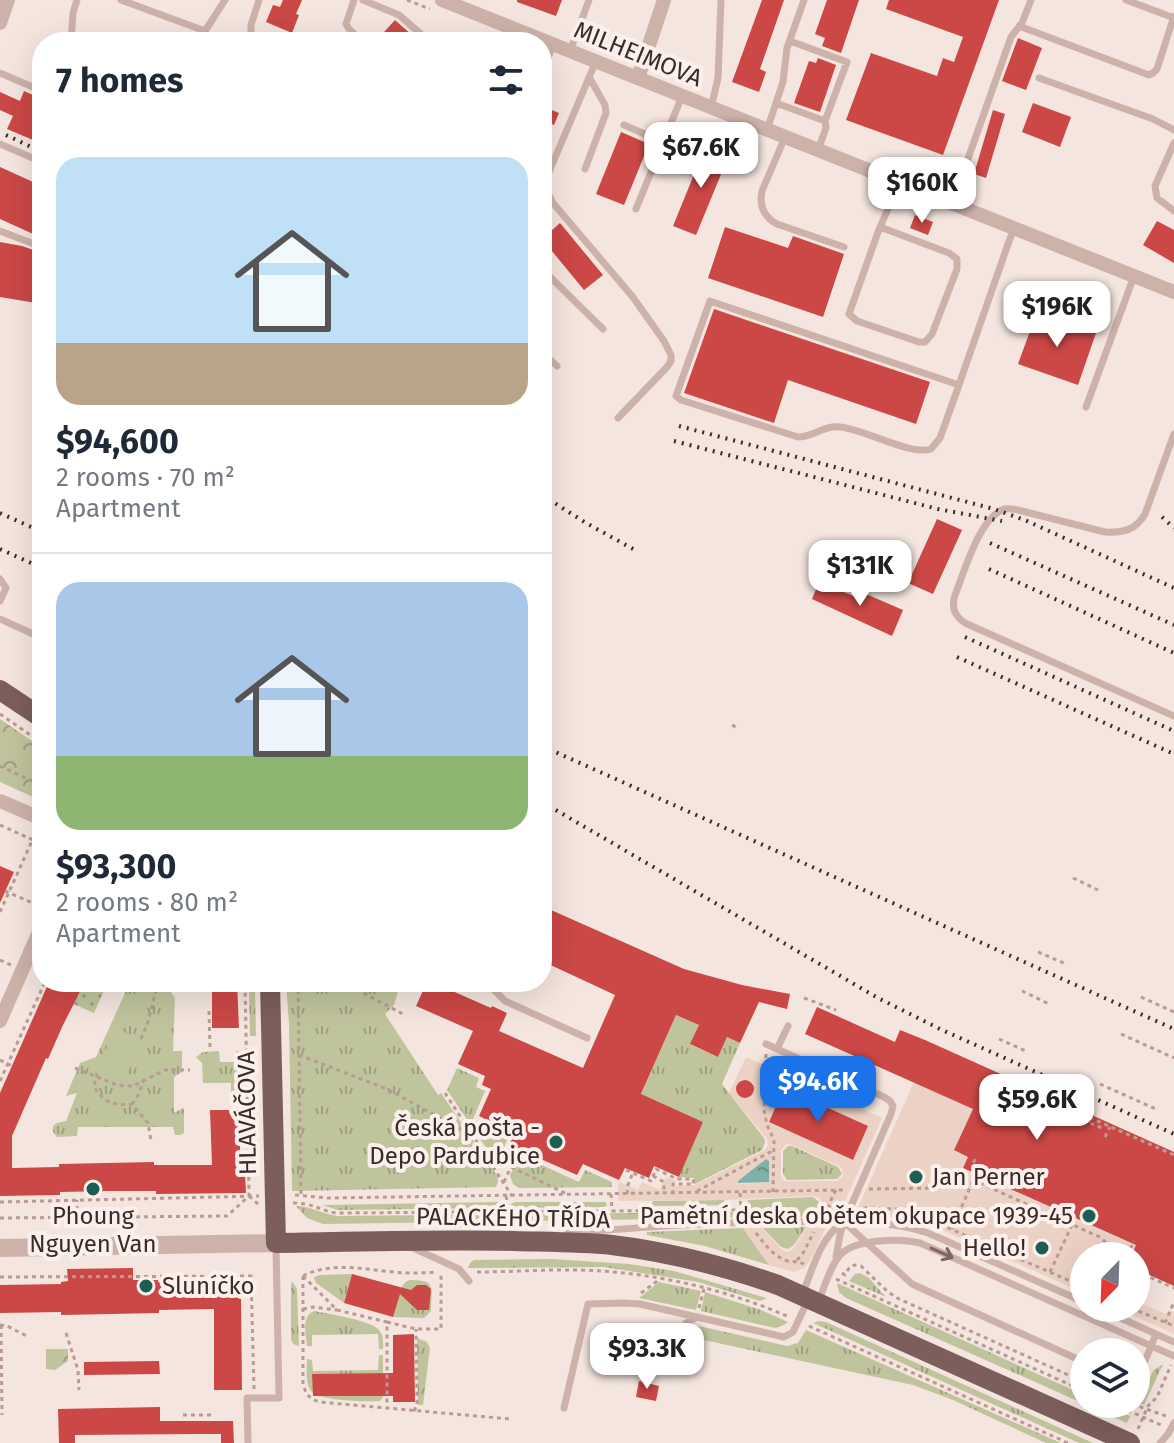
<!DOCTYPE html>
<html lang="en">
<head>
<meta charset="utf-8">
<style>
  :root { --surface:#fff; --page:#f6f6f7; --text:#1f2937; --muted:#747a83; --line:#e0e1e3; --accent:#1a73e8 }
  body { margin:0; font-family:"Fira Sans",sans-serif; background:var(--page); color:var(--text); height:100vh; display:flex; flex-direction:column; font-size:30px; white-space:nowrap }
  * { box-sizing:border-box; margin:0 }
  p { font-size:26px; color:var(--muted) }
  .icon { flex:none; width:44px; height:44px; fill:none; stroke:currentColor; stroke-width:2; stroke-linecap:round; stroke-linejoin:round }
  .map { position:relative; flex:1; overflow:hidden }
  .panel { position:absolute; left:32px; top:32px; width:520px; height:960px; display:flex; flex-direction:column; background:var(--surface); border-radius:32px; box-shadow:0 8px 32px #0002 }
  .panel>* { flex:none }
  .needle { width:52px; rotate:203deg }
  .buttons { position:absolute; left:1070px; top:1242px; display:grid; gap:16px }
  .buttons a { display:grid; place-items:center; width:80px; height:80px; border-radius:50%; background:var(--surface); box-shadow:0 8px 32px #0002; font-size:40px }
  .price { position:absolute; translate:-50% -68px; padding:0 18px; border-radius:16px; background:#fff; color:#222; font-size:26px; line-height:52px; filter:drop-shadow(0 2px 4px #0008) }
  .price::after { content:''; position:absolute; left:50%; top:48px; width:24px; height:18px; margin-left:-12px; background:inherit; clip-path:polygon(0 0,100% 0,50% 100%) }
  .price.on { background:var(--accent); color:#fff }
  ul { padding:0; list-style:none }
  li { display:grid; align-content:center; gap:16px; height:424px; padding:0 24px }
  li+li { border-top:2px solid var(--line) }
  li span { display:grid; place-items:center; height:248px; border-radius:24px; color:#555 }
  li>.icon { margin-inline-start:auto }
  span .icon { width:144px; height:144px; fill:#fffc; stroke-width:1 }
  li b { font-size:34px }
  h2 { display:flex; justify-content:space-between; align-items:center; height:96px; padding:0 24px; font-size:34px }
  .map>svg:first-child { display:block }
</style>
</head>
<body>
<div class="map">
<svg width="1174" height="1443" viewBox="0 0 1174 1443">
  <defs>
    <pattern id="grass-tufts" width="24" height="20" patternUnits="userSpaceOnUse" patternTransform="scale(2)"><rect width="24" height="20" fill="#c0c49d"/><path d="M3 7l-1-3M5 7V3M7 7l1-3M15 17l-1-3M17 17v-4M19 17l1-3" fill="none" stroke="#9d9f80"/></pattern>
    <pattern id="park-crowns" width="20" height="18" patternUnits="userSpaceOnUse" patternTransform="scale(2)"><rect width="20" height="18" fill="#c0c49d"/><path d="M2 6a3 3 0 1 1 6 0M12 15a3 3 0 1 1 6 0" fill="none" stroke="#9d9f80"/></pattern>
    <pattern id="garden-dots" width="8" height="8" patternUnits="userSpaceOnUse" patternTransform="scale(2)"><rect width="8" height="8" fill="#c0c49d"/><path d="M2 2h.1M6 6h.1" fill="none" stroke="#9d9f80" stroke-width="1.8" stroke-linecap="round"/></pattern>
    <pattern id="water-ripples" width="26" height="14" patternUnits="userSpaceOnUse" patternTransform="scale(2)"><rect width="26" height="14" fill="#7cb2a8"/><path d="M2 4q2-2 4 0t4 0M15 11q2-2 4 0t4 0" fill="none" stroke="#679189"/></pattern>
  </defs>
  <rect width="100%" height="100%" fill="#f4e5de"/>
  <path fill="url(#grass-tufts)" d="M130,982H164L175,998L173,1051H182V1072L174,1077V1113L183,1108L184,1110V1133L180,1135H175L173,1127H78L77,1136L57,1137L53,1132V1126L57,1123L66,1121L77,1093L66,1096L80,1063L96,1057Z
    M249,982H254L255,988L256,1036H250Z
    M286,982H401L394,1005L385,1014L438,1095L441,1093L498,1177V1182L496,1187L292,1191L289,1024Z
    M676,1015L699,1025L691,1045L718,1057L727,1037L740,1043L722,1084L764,1138L765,1142L762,1150L695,1184L694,1178L679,1177L703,1122L651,1099L640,1097Z
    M219,1051L220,1062H236V1051H239L240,1094H231V1083H203L202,1063L196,1057L203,1052Z
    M457,1068L479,1078L476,1087L485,1091L473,1119L509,1136L504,1147L515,1152L510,1159L499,1161L491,1155L447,1090Z
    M788,1146H792L838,1167L842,1174L837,1179L787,1180L783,1174V1151Z
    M520,1155L579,1182L585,1170L612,1182V1187L519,1188L513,1184L510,1175Z
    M813,1197L818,1201L820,1205L814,1217L754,1218L746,1207L748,1200Z
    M724,1200L728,1205L655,1206L652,1204L653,1201H655Z
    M500,1202L504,1204L503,1208L338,1210L322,1205Z
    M515,1202H605L607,1205L604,1207L514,1208L511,1204Z
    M296,1206C311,1206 322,1214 337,1216L732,1212L737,1218L323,1224L307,1218Z
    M806,1227L794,1245L788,1249L781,1247L763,1228Z
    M743,1228L769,1265L705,1246L647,1235V1232Z
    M551,1259L629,1264L674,1271L767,1298L760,1301L698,1282L604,1267L468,1268L470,1263L474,1260Z
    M860,1273L869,1278L886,1297L849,1281L855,1274Z
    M352,1274L344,1303L316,1283L314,1277L320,1275Z
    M409,1280C438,1280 431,1287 431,1311L424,1318L393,1317C396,1305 397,1286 409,1280Z
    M292,1281L297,1289L299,1346L293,1344L291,1339V1285Z
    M659,1282L701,1291L696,1310L639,1298Z
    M837,1283L1084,1395V1404H1104L1130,1416L1127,1423L846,1298L839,1292Z
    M705,1292L761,1310L788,1322L784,1325L775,1328L701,1311Z
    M314,1311C328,1314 371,1320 379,1330C384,1336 383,1342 383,1349H379L378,1334L312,1335V1346H307C306,1334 301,1316 314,1311Z
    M818,1321L826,1322L1093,1443H1079L813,1323Z
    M699,1326L787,1346L798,1343L806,1330L1061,1443H1046L953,1400L913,1385L690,1337L693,1329Z
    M417,1338L427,1342L430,1348L423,1405H418Z
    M379,1355H383V1397L380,1401C367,1402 318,1401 311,1391C305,1383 307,1369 307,1359L312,1360L313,1371L378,1370Z
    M1163,1364L1144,1405L1138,1403L1153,1371Z"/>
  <path fill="url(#park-crowns)" d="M0,719L42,748V801L0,782Z
    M68,1349V1361L55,1370L46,1369V1349Z"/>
  <path fill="url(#garden-dots)" d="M90,982H108L94,1013L71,1003L75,996L78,997L80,992L79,986L86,989Z"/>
  <path fill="#c0c49d" d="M115,1028L142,1040L123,1084L96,1072Z"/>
  <path fill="#ecd2c5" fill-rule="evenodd" d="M746,1057L882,1118L838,1217H815L822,1204L820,1198L813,1196L724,1200L618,1201V1181L638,1190L642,1182L660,1190L666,1177L675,1181V1186L695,1185L765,1150L768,1145L767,1139L729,1093ZM741,1080H747L753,1083L754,1089L750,1097L744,1098L737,1093L736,1088ZM785,1088L868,1127L852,1160L769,1122ZM786,1144L791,1145L839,1166L842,1169L843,1176L837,1181H784L781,1176V1151ZM766,1159L769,1161V1182L740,1184L739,1181Z
    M914,1082L973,1109L954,1150L968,1157L963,1169L1136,1245L1131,1256H1084V1280L1081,1279L1079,1283L1084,1285V1293L922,1221L902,1217H854Z
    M808,1226L826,1227L810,1261L804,1268L793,1272L769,1265L743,1228H762L782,1250L788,1252L793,1249Z
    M1136,1301L1166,1314L1169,1310L1174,1312V1334L1117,1308H1136Z"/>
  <path fill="url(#water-ripples)" d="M766,1159L769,1161V1182L739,1183L738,1181Z"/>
  <path fill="#cb4846" d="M283,0H302L296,14L299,15L292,33L266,22L273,5L280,7Z
    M517,0H562L556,16L517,2Z
    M762,0H784L760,69L766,72L759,92L732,82Z
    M827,0H859L841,53L822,46L825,38L815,34Z
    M889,0H999L943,155L846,120L871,53L937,76L943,58L954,62L963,37L886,9Z
    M395,20L396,21L420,42H375Z
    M1018,38L1042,48L1026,90L1002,81Z
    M818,58L836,65L820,112L794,103L809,61L816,63Z
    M24,91L42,99V119L33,140L7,129L13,116L0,110V92L20,101Z
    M1033,103L1071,117L1060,147L1022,132Z
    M542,106L559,113L554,125L542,120Z
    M993,110L1005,114L986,178L974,174Z
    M621,132L649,144L624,205L596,194Z
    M706,145L729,155L696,235L673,226Z
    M0,167L42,186V238L0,219Z
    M915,215L933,222L928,235L910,228Z
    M1157,221L1174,230V263L1143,245Z
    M560,223L603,275L584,290L542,239Z
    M725,227L788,248L793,236L844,254L823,317L708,278Z
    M0,242L22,246L42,253V304L0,297Z
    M714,309L930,382L916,424L788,380L774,423L684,393Z
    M1037,312L1096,333L1078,385L1018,364Z
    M937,519L962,530L933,594L908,583Z
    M819,582L863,600L866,594L903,610L892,636L812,599Z
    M0,866L14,872L0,903Z
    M542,906L684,969L742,985L790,994L787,1009L759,1002L740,1043L727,1037L718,1057L690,1044L699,1025L676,1015L641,1094L703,1122L679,1177L654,1166L649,1178L625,1168L619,1180L583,1164L577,1175L509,1145L515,1133L479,1116L491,1089L482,1085L485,1076L458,1064L473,1031L416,1006L427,982H432L491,1008L492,1006L507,1013L499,1031L583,1068L615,995L542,961Z
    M49,982H85L63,1025L48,1059L46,1058L12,1136V1168L59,1167V1164L154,1162V1165H212L210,1110H240V1173H245L246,1193L156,1194V1191H108L60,1192V1195L0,1196V1093Z
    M212,982H237L239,1028H212Z
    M817,1007L895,1042L900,1030L925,1040L1174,1152V1286L1136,1269V1256H1131L1136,1245L963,1168L968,1157L954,1150L973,1109L805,1034Z
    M736 1089a9 9 0 1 1 18 0a9 9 0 1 1-18 0Z
    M784,1088L868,1126L853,1160L769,1122Z
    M133,1268V1280H158V1282L239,1281V1299H241L242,1390H214V1309L159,1310V1313L61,1315V1312L0,1313V1285L61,1284V1282L68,1281L67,1269Z
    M352,1274L411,1290L417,1285H426L431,1289L429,1310H417L400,1294L393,1317L344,1303Z
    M414,1334L415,1402H393V1396H313L312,1374L393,1373V1335Z
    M159,1361L160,1374L84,1375V1362Z
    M639,1381L659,1386L656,1401L636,1397Z
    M160,1407V1421H233L234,1443H221V1434H198L75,1435V1443H59L58,1409Z"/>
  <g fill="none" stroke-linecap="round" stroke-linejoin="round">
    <path stroke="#b99b93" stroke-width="3" stroke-dasharray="4 4" stroke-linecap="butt" d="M407,0L430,9
      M0,714L42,743
      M732,725L736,727
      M0,766L42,786
      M0,825L42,844
      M1073,878L1098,890
      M5,891L42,907
      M0,912L36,832
      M1038,952L1066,964
      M0,960L11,965
      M298,982L301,1195
      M352,982L365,994L403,1014
      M1022,991L1049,1004
      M1141,997L1174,1012
      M804,998L836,1010
      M1121,1034L1174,1058
      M141,1039L148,1022L158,982
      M999,1039L1028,1052
      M210,1047L209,1011H212
      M766,1054L764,1110L767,1125L774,1140L773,1192
      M299,1055L387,1089L475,1137
      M0,1060L12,1066
      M75,1068L117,1085L133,1086L165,1070H190
      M97,1073L94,1087C104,1103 115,1106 132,1104L148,1123L151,1141
      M0,1081L45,982
      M1100,1084L1158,1110
      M445,1093L512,1196
      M1021,1093L1043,1102
      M1015,1096L1019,1086L1174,1155
      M1006,1103L1012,1089
      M132,1104L137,1098L144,1079
      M1083,1120L1102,1128
      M1105,1137L1110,1127
      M975,1159L972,1166L985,1172L987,1165
      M491,1161L513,1162
      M511,1167L565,1193
      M626,1170L651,1181L656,1169L677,1179H693L694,1184H673V1193
      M653,1176L664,1182V1194
      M504,1182L519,1149
      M869,1189L934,1188L973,1180L1102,1238L1116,1256
      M697,1191L774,1150
      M740,1193L741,1210
      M611,1194L612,1210
      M627,1194L628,1185L632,1175
      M295,1195L328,1198L846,1190
      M249,1196L258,1204
      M506,1196L509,1211
      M0,1202L259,1196
      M293,1203C313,1203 319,1210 336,1213L741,1210
      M827,1207L839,1208
      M827,1208L836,1190
      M863,1208L896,1209L914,1213L1084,1287
      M0,1218L227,1216L249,1196V1190L245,982
      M77,1218V1200
      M1065,1222L1069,1213
      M952,1229L978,1169
      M756,1233C764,1243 772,1255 785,1260C792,1263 796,1260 804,1264
      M1127,1256L1134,1241
      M797,1260L802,1255L814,1232
      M1136,1271L1174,1288
      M477,1272C517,1272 561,1268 601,1271C664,1275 729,1291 787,1316
      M1050,1272L1072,1225
      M842,1273L845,1275C849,1267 852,1263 861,1266L888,1292L899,1299L1084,1382
      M303,1276C333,1260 372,1271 405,1273C416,1273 427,1273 437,1272
      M303,1276V1384C306,1395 309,1398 319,1402L510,1419
      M303,1276L337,1310L387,1322V1407
      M0,1277L251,1276L254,1389
      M836,1279L1084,1391
      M641,1293L660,1279
      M699,1308L704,1289
      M1131,1308L1174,1326
      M303,1309L313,1307L337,1310
      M387,1322L416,1329H441V1272
      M1165,1323L1174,1302
      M0,1325L7,1326L29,1337
      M1,1325L2,1415
      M809,1326L1068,1443
      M66,1333L78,1370L79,1390
      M1113,1404L1161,1425
      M1132,1404L1166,1416
      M414,1411L417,1405L416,1329
      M183,1415H211
      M1138,1429L1148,1406L1157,1397L1171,1365"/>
    <path stroke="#cdb2a9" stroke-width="7" d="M121,0L205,31L195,42
      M354,0L346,24L349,29L363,42
      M363,0L399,15L430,42
      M1126,0L1174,18
      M1019,26L1149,75L1153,73L1157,69L1174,16
      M205,31L225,0
      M250,37L264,42
      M790,41L847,62L825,121L826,128L818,150
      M71,42L73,13L77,0
      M251,42V25L259,0
      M570,51L589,0
      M596,61L546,179L547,191L553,203L632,296L664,341L671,355V361L667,367L618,418
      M0,73L42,91
      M542,75L553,44
      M1039,78L1153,119L1174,130
      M776,103L825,121
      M711,108L718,78L721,0
      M624,125L663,142
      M767,130L783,82L787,48L804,0
      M785,137L762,191C759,206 764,217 777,224L844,247
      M1174,143L1155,186L1157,198L1174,211
      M0,144L42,162
      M585,169L606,113L605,105L589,77
      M952,204L1011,37L1022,23L1031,0
      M636,209L682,96
      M880,227L949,253L957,259V269L932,334L925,342H919L857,321L849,314L878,232C885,215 893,199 899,183
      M0,231L42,247
      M542,269L603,329
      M542,352L557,366
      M959,385L710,301L676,396L681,400L798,437C813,437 824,425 840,427C864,429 911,456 931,449L940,438L959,385L961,379L1008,244L1014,228
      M1086,407L1134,276
      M1174,434L1145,514C1136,530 1123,533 1105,532L1018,510C1013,509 1010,508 1005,509C980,515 964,573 955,595C951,607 954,616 965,623L1174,716
      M0,579L6,588L0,601
      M0,619L42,638
      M486,982L505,1001L587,1038
      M766,1044L884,1097L890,1101L893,1106L891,1114L844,1222L840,1235L836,1257
      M777,1049L788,1026
      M844,1222L912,1284L1084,1362
      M568,1233C656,1226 744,1220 832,1222C866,1223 904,1222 935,1236L1084,1302
      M411,1247L459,1269L469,1281
      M802,1295C812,1271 820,1238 842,1223
      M819,1300C825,1286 830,1266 841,1254C856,1239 901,1238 920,1243L1174,1356
      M1098,1308L1174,1342
      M681,1340L686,1323L697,1317
      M1136,1375L1142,1368L1156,1334
      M564,1408L588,1304L624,1303L640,1304L784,1337L793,1332L807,1302
      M248,1443L247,1398H279L276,1246
      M1160,1443L1168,1434L1174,1423"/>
    <path stroke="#cdb2a9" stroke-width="14" d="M442,0L1174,292
      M0,23L8,0
      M638,78L664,0
      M0,801L42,819
      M0,1021L42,925"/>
    <path stroke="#cdb2a9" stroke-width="18" d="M0,1248L276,1243"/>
    <path stroke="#7c5e5a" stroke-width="20" d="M0,690L42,718
      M270,982L276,1243C355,1242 435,1239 514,1241C547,1242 579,1242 612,1245C669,1252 724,1266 778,1285L1130,1443"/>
    <path stroke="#3a2b29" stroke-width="4" stroke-dasharray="2 6" stroke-linecap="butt" d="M6,135L42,152
      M679,426L994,509L1027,521L1174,588
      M674,441L938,509L1002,521
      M542,495L586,523L635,550
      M0,513L42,532
      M1162,517L1174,528
      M990,543L1174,625
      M0,549L42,568
      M989,569L1174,653
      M965,637L1174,731
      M957,657L1174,754
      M542,746L1174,1029
      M542,802L878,998L940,1029L1174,1134"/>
  </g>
  <defs><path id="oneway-shaft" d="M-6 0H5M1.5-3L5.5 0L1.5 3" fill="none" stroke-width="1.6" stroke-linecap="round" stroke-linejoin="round" transform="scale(2)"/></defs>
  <use stroke="#7c6863" href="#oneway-shaft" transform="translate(942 1253) rotate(24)"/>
  <g fill="#1d5d53" stroke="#fbf0eb" stroke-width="3">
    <circle cx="556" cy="1142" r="8"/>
    <circle cx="916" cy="1177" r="8"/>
    <circle cx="93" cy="1189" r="8"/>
    <circle cx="1089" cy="1216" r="8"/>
    <circle cx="1042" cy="1248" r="8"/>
    <circle cx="146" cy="1286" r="8"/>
  </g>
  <g text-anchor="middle" stroke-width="8" stroke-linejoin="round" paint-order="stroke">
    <g font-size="24" fill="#3a2b29" stroke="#fbf0eb">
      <text transform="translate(638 54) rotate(22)" y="8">MILHEIMOVA</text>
      <text transform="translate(247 1113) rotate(-91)" y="8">HLAVÁČOVA</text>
      <text transform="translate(513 1218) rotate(1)" y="8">PALACKÉHO TŘÍDA</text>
    </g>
    <g font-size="24" fill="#3a2b29" stroke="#fbf0eb" text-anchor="end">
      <text x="540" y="1136">Česká pošta -<tspan x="540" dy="28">Depo Pardubice</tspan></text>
      <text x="932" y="1185" text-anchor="start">Jan Perner</text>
      <text x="93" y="1224" text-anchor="middle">Phoung<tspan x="93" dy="28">Nguyen Van</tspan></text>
      <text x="1073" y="1224">Pamětní deska obětem okupace 1939-45</text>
      <text x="1026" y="1256">Hello!</text>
      <text x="162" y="1294" text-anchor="start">Sluníčko</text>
    </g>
  </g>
</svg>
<div class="buttons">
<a><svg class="needle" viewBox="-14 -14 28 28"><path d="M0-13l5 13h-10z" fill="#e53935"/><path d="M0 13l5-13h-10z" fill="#747a83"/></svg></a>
<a><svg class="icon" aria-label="layers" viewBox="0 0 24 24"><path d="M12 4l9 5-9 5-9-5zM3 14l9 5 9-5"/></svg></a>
</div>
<b class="price" style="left:701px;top:190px">$67.6K</b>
<b class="price" style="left:922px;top:225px">$160K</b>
<b class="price" style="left:1057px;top:349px">$196K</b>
<b class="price" style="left:860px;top:608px">$131K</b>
<b class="price on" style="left:818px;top:1124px">$94.6K</b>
<b class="price" style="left:1037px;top:1142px">$59.6K</b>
<b class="price" style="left:647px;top:1391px">$93.3K</b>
<section class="panel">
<h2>7 homes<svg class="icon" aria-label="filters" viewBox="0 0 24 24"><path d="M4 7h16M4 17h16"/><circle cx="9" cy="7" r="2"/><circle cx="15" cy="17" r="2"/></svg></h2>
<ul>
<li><span style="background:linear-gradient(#bfe0f5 75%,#b9a48a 0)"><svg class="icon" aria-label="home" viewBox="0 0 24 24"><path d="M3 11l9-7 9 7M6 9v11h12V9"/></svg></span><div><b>$94,600</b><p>2 rooms · 70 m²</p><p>Apartment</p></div></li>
<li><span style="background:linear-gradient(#a9c7e8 70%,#8fb573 0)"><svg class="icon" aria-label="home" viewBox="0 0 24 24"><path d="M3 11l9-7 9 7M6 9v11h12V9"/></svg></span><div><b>$93,300</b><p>2 rooms · 80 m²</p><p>Apartment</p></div></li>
</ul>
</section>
</div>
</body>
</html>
